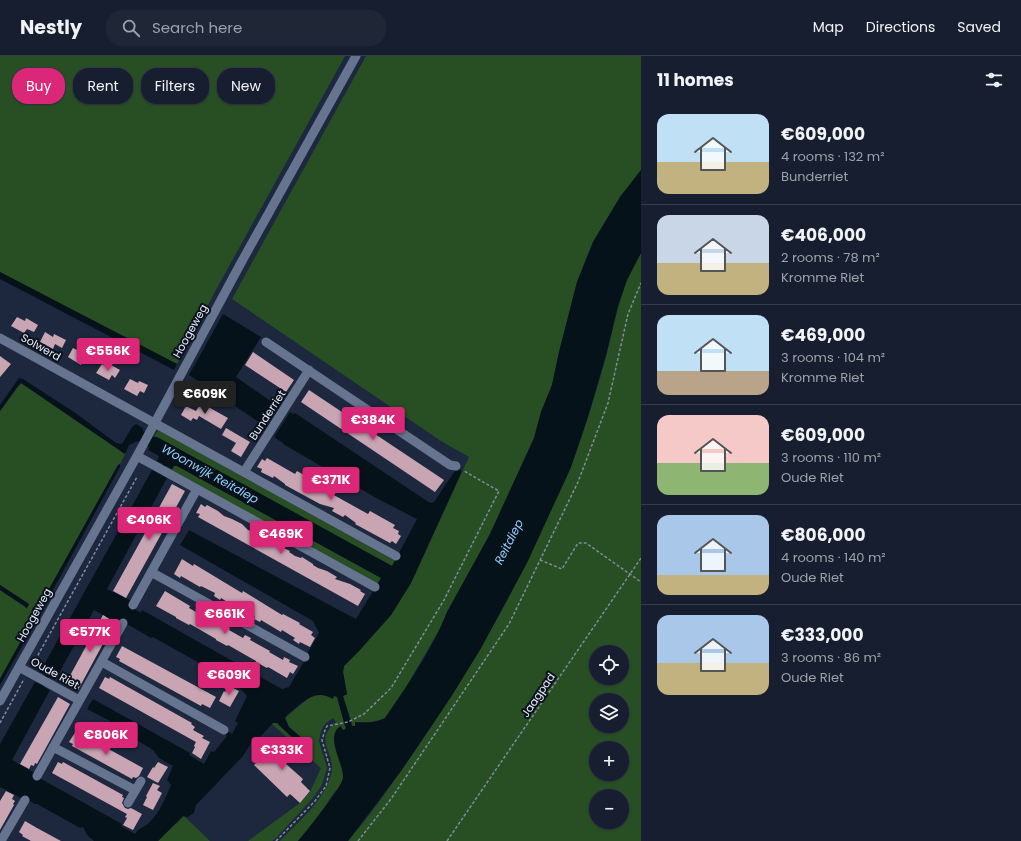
<!DOCTYPE html>
<html lang="en">
<head>
<meta charset="utf-8">
<style>
  :root { --surface:#161e2f; --page:#1f2737; --text:#f1f3f6; --muted:#9ea2aa; --line:#353c4b; --accent:#db2777 }
  body { margin:0; font-family:Poppins,sans-serif; background:var(--page); color:var(--text); height:100vh; display:flex; flex-direction:column; font-size:15px; white-space:nowrap }
  * { box-sizing:border-box; margin:0 }
  p { font-size:13px; color:var(--muted) }
  .icon { flex:none; width:22px; height:22px; fill:none; stroke:currentColor; stroke-width:2; stroke-linecap:round; stroke-linejoin:round }
  .map { position:relative; flex:1; overflow:hidden }
  .sheet { display:flex; flex-direction:column; background:var(--surface); width:380px }
  .sheet>* { flex:none }
  .top-card { position:absolute; left:12px; top:12px; width:380px; height:36px; display:flex; gap:8px }
  .controls { position:absolute; left:589px; top:589px; display:grid; gap:8px }
  .controls a { display:grid; place-items:center; width:40px; height:40px; border-radius:50%; background:var(--surface); box-shadow:0 1px 3px #0004,0 0 0 1px var(--line); font-size:20px }
  .price { position:absolute; translate:-50% -34px; padding:0 9px; border-radius:4px; background:var(--accent); color:#fff; font-size:13px; line-height:26px; filter:drop-shadow(0 1px 2px #0008) }
  .price::after { content:''; position:absolute; left:50%; top:24px; width:12px; height:9px; margin-left:-6px; background:inherit; clip-path:polygon(0 0,100% 0,50% 100%) }
  .price.active { background:#222; color:#fff }
  ul { padding:0; list-style:none }
  li { display:flex; align-items:center; gap:12px; height:100px; padding:0 16px }
  li+li { border-top:1px solid var(--line) }
  li span { display:grid; place-items:center; flex:none; width:112px; height:80px; border-radius:12px; color:#555 }
  li>.icon { margin-inline-start:auto }
  span .icon { width:48px; height:48px; fill:#fffc; stroke-width:1 }
  li b { font-size:17px }
  h2 { display:flex; justify-content:space-between; align-items:center; height:48px; padding:0 16px; font-size:17px }
  .chip { padding:0 14px; border-radius:16px; background:var(--surface); box-shadow:0 1px 3px #0004,0 0 0 1px var(--line); font-size:14px; line-height:36px }
  .chip.active { background:var(--accent); color:#fff }
  header { display:flex; align-items:center; gap:24px; box-sizing:border-box; height:56px; padding:0 20px; background:var(--surface); border-bottom:1px solid var(--line) }
  header strong { font-size:19px }
  nav { display:flex; gap:22px; margin-inline-start:auto; font-size:14px }
  .search { width:280px; height:36px; background:var(--page); display:flex; align-items:center; gap:10px; box-sizing:border-box; padding:0 14px; border-radius:16px; color:var(--muted); font-size:15px }
  main { display:flex; flex:1; min-height:0 }
  .map>svg:first-child { display:block }
</style>
</head>
<body>
<header>
<strong>Nestly</strong>
<div class="search"><svg class="icon" aria-label="search" viewBox="0 0 24 24"><circle cx="10" cy="10" r="6"/><path d="M15 15l6 6"/></svg>Search here</div>
<nav><a>Map</a><a>Directions</a><a>Saved</a></nav>
</header>
<main>
<div class="map">
<svg width="641" height="785" viewBox="0 0 641 785">
  <rect width="100%" height="100%" fill="#1d283f"/>
  <path fill="#284f23" fill-rule="evenodd" d="M0,0H345L217,232L177,308L0,216Z
    M366,0H641V114L620,141L593,186L577,226L559,296L552,329L541,356L534,382L490,478L447,556L442,569L405,633L385,662L373,666H356V669L354,671L351,668L352,667L343,640L347,638L343,616L344,610L359,595L391,559L411,527L469,401L441,385L232,243Z
    M641,197V785H348C375,754 398,719 421,686C469,615 512,541 547,463C555,445 565,427 572,408C585,372 597,335 607,297C616,263 621,228 641,197ZM596,596H622V622H596ZM596,644H622V670H596ZM596,692H622V718H596ZM596,740H622V766H596Z
    M21,327L24,329L125,398L120,408L118,409L39,552L37,553L34,551L35,557L31,567L0,623V534L27,552L29,548L0,529V355Z
    M158,374L395,505L392,510L157,381H154Z
    M174,410H177L381,522L378,528L172,414Z
    M318,638L327,639L332,642L334,640L337,641L345,670L346,672L344,674L342,673L341,670C322,689 350,708 342,725C341,730 336,734 333,738C322,755 311,770 298,785H280C299,765 323,746 331,719C337,696 312,686 336,666L333,662L325,668L321,675L319,685L327,712L322,729L313,742L275,783L272,785H248L300,747L310,736L321,712L272,668L273,667H277L280,670L307,695L308,687L289,671L285,662L310,641Z
    M184,760L185,761L210,785H158Z"/>
  <path fill="#06121a" fill-rule="evenodd" d="M641,114V197L627,224L618,250L606,299L587,364L571,411L527,507L480,594L451,641L401,715L348,785H298C306,776 342,731 343,722C344,708 324,679 341,670L342,673L344,674L346,672L345,670L337,641L334,640L333,643C314,631 301,648 287,659L285,662L289,671L311,690V695H307L280,670L277,667H273L262,679L251,687L243,700L196,749L194,757L188,761L183,760L158,785H94L87,779L83,771L80,772L37,748H35L22,741L21,742L0,731V688L35,626L40,628L45,619L40,616L152,414L158,417L163,408L157,405L159,400L148,394L149,391L138,385L129,389L125,398L24,329L21,327L18,330L0,355V349L19,322L23,323L74,356L116,387L122,388L132,371L136,368L143,372V375L154,381H157L392,510L417,463L378,443L283,388V387L274,381L290,356L293,358L295,357L430,447L434,446L457,412L462,415L411,527L391,559L359,595L344,610L343,616L347,638L343,640L352,670H355V666C366,667 376,667 385,662C407,630 433,592 447,556L490,478L534,382L541,356L552,329L559,296L577,226L593,186L620,141ZM166,410L172,413L174,410H177L381,522L356,563L189,474L180,489L313,565L319,577L307,598L308,599L289,631L282,633L142,554L141,557L128,549L130,544L107,533L167,422L161,419ZM94,554L118,567L120,564L151,582L153,581L226,622C233,629 241,631 247,640L235,665L238,667L232,678L227,675L225,678L227,680L214,696L211,695L204,708L189,699L190,697L93,643L87,653L110,665L109,667L153,694L159,702L173,710L167,724L171,729C165,743 160,755 150,766C145,771 138,772 135,778L121,770L122,768L34,719L35,717L12,704L50,634L44,631L49,621L55,624Z
    M0,216L177,308L174,314L0,223Z
    M223,258L261,281L236,321L276,349L263,369L189,319Z
    M120,408V411L38,561L34,558L35,557L32,554L33,551L37,553L39,551L118,409Z
    M0,529L29,548L27,552L0,534Z
    M31,567L34,569L0,629V623Z"/>
  <path fill="#c9a5b3" d="M17,261L25,265L26,262L38,269L34,276L27,273L24,277L11,270Z
    M45,276L53,281L54,278L66,284L62,292L55,288L53,293L40,286Z
    M73,292L81,296L83,293L91,298L87,306L83,304L81,309L68,301Z
    M253,296L294,324L286,336L245,309Z
    M0,300L11,308L0,321Z
    M102,308L109,312L111,309L120,314L115,322L112,319L109,324L96,317Z
    M130,323L138,327L139,325L148,329L144,337L140,335L137,340L124,333Z
    M309,334L444,424L435,436L301,346Z
    M201,347L228,362L221,373L199,360L197,364L193,362L191,365L181,359L186,350L196,355Z
    M226,372L250,386L241,401L231,395L236,387L222,379Z
    M267,402L295,418L297,415L311,423L325,430L323,433L368,458L370,455L395,469L393,472L399,475L398,478L401,480L396,488L392,485L390,487L355,468L356,467L345,459L343,461L332,455L334,452L320,448L285,429V428L274,420L273,422L261,416L262,413L257,411L262,403L265,405Z
    M172,428L185,435L126,542L113,535Z
    M201,448L205,451L207,449L218,455L224,460L232,463L242,468L248,474L254,476V475L266,482L265,483L271,486L290,495L289,496L295,500L301,502L302,501L313,508V509L318,512L327,515L337,521L335,523L350,528L361,534L360,535L365,538L358,550L198,461L200,458L196,457Z
    M182,503L193,510L194,508L242,537L243,535L282,559L283,558L300,567L299,568L313,576L311,579L315,582L310,591L300,586L299,588L293,584L295,582L282,574L281,576L261,564L260,566L254,563L255,560L242,552L240,554L221,542L220,544L214,540L215,537L201,530L200,531L181,520L180,522L174,518Z
    M165,535L190,550L189,552L203,560L205,557L211,560L210,562L230,572L229,574L243,582L245,579L251,582L250,584L270,595L269,596L283,604L284,601L290,604L289,606L298,610L293,618L290,616L287,622L268,611L267,612L256,606V605L228,589L227,590L216,584V583L190,568L189,569L176,562V561L156,550Z
    M103,559L111,564L109,568L112,569L110,573H111L78,634L66,627Z
    M122,590L216,641L210,652L202,648L201,650L119,605L120,603L116,601Z
    M105,621L109,623L110,621L192,667L191,668L195,671L193,674L204,680L202,682L210,686L201,703L192,697L195,691L194,690L196,686L99,632Z
    M229,630L239,635L230,651L219,645L224,635L225,636Z
    M58,641L70,648L37,708L35,707L34,710L31,709L29,713L20,708Z
    M76,675L143,712L139,720L136,722L133,721L132,723L72,690L73,688L69,686Z
    M279,682L296,697L286,708L303,723L301,726L310,735L300,747L290,738L287,741L254,709Z
    M58,706L62,708L63,706L123,739L122,741L124,742L122,747L125,752L128,753L131,752L142,758L133,774L123,769L127,762L125,761L127,758L52,717Z
    M158,706L168,711L158,727L147,721L153,711L154,712Z
    M153,727L160,730L157,734L162,737L153,754L143,749L147,741L146,740Z
    M6,735L14,739L12,743L15,745L13,748L14,749L0,774V745Z
    M25,765L37,772L61,785H31L22,780L23,779L19,776Z"/>
  <g fill="none" stroke-linecap="round" stroke-linejoin="round">
    <path stroke="#818b9e" stroke-width="1.5" stroke-dasharray="3 2" stroke-linecap="butt" d="M540,504L562,513L578,487H586L641,526
      M33,608L137,421
      M0,667L24,623
      M276,785L315,745L326,730L330,712L322,684L325,674L327,670L348,666L364,658L391,632L444,544L499,435L464,415
      M358,785L391,743L509,568L578,426L608,347L628,258L641,227
      M447,785L641,502"/>
    <path stroke="#677490" stroke-width="9" d="M0,282L396,500
      M266,286L450,409L456,410
      M137,400L375,531
      M244,416L309,314
      M151,516L305,601
      M133,549L197,433
      M102,606L224,674
      M19,611L79,644
      M0,645L137,400L242,205L356,0
      M53,691L135,734
      M37,720L123,567
      M128,747L141,725
      M1,785L25,744"/>
  </g>
  <g text-anchor="middle" stroke-width="4" stroke-linejoin="round" paint-order="stroke">
    <g font-size="11" fill="#e5edfd" stroke="#0c111c">
      <text transform="translate(190 275) rotate(-61)" y="4">Hoogeweg</text>
      <text transform="translate(41 291) rotate(29)" y="4">Solwerd</text>
      <text transform="translate(267 359) rotate(-57)" y="4">Bunderriet</text>
      <text transform="translate(34 559) rotate(-61)" y="4">Hoogeweg</text>
      <text transform="translate(55 617) rotate(29)" y="4">Oude Riet</text>
      <text transform="translate(538 639) rotate(-56)" y="4">Jaagpad</text>
    </g>
    <g font-size="12" font-style="italic" fill="#8cd1fa" stroke="#0c111c">
      <text transform="translate(210 418) rotate(29)" y="4">Woonwijk Reitdiep</text>
      <text transform="translate(509 486) rotate(-63)" y="4">Reitdiep</text>
    </g>
  </g>
</svg>
<div class="controls">
<a><svg class="icon" aria-label="locate" viewBox="0 0 24 24"><circle cx="12" cy="12" r="6"/><path d="M12 2v4M12 18v4M2 12h4M18 12h4"/></svg></a>
<a><svg class="icon" aria-label="layers" viewBox="0 0 24 24"><path d="M12 4l9 5-9 5-9-5zM3 14l9 5 9-5"/></svg></a>
<a>+</a>
<a>−</a>
</div>
<b class="price" style="left:108px;top:316px">€556K</b>
<b class="price active" style="left:205px;top:359px">€609K</b>
<b class="price" style="left:373px;top:385px">€384K</b>
<b class="price" style="left:331px;top:445px">€371K</b>
<b class="price" style="left:149px;top:485px">€406K</b>
<b class="price" style="left:281px;top:499px">€469K</b>
<b class="price" style="left:225px;top:579px">€661K</b>
<b class="price" style="left:90px;top:597px">€577K</b>
<b class="price" style="left:229px;top:640px">€609K</b>
<b class="price" style="left:106px;top:700px">€806K</b>
<b class="price" style="left:282px;top:715px">€333K</b>
<div class="top-card">
<a class="chip active">Buy</a>
<a class="chip">Rent</a>
<a class="chip">Filters</a>
<a class="chip">New</a>
</div>
</div>
<section class="sheet">
<h2>11 homes<svg class="icon" aria-label="filters" viewBox="0 0 24 24"><path d="M4 7h16M4 17h16"/><circle cx="9" cy="7" r="2"/><circle cx="15" cy="17" r="2"/></svg></h2>
<ul>
<li><span style="background:linear-gradient(#bfe0f5 60%,#c2b280 0)"><svg class="icon" aria-label="home" viewBox="0 0 24 24"><path d="M3 11l9-7 9 7M6 9v11h12V9"/></svg></span><div><b>€609,000</b><p>4 rooms · 132 m²</p><p>Bunderriet</p></div></li>
<li><span style="background:linear-gradient(#c9d6e8 60%,#c2b280 0)"><svg class="icon" aria-label="home" viewBox="0 0 24 24"><path d="M3 11l9-7 9 7M6 9v11h12V9"/></svg></span><div><b>€406,000</b><p>2 rooms · 78 m²</p><p>Kromme Riet</p></div></li>
<li><span style="background:linear-gradient(#bfe0f5 70%,#b9a48a 0)"><svg class="icon" aria-label="home" viewBox="0 0 24 24"><path d="M3 11l9-7 9 7M6 9v11h12V9"/></svg></span><div><b>€469,000</b><p>3 rooms · 104 m²</p><p>Kromme Riet</p></div></li>
<li><span style="background:linear-gradient(#f6c9c9 60%,#8fb573 0)"><svg class="icon" aria-label="home" viewBox="0 0 24 24"><path d="M3 11l9-7 9 7M6 9v11h12V9"/></svg></span><div><b>€609,000</b><p>3 rooms · 110 m²</p><p>Oude Riet</p></div></li>
<li><span style="background:linear-gradient(#a9c7e8 75%,#c2b280 0)"><svg class="icon" aria-label="home" viewBox="0 0 24 24"><path d="M3 11l9-7 9 7M6 9v11h12V9"/></svg></span><div><b>€806,000</b><p>4 rooms · 140 m²</p><p>Oude Riet</p></div></li>
<li><span style="background:linear-gradient(#a9c7e8 60%,#c2b280 0)"><svg class="icon" aria-label="home" viewBox="0 0 24 24"><path d="M3 11l9-7 9 7M6 9v11h12V9"/></svg></span><div><b>€333,000</b><p>3 rooms · 86 m²</p><p>Oude Riet</p></div></li>
</ul>
</section>
</main>
</body>
</html>
